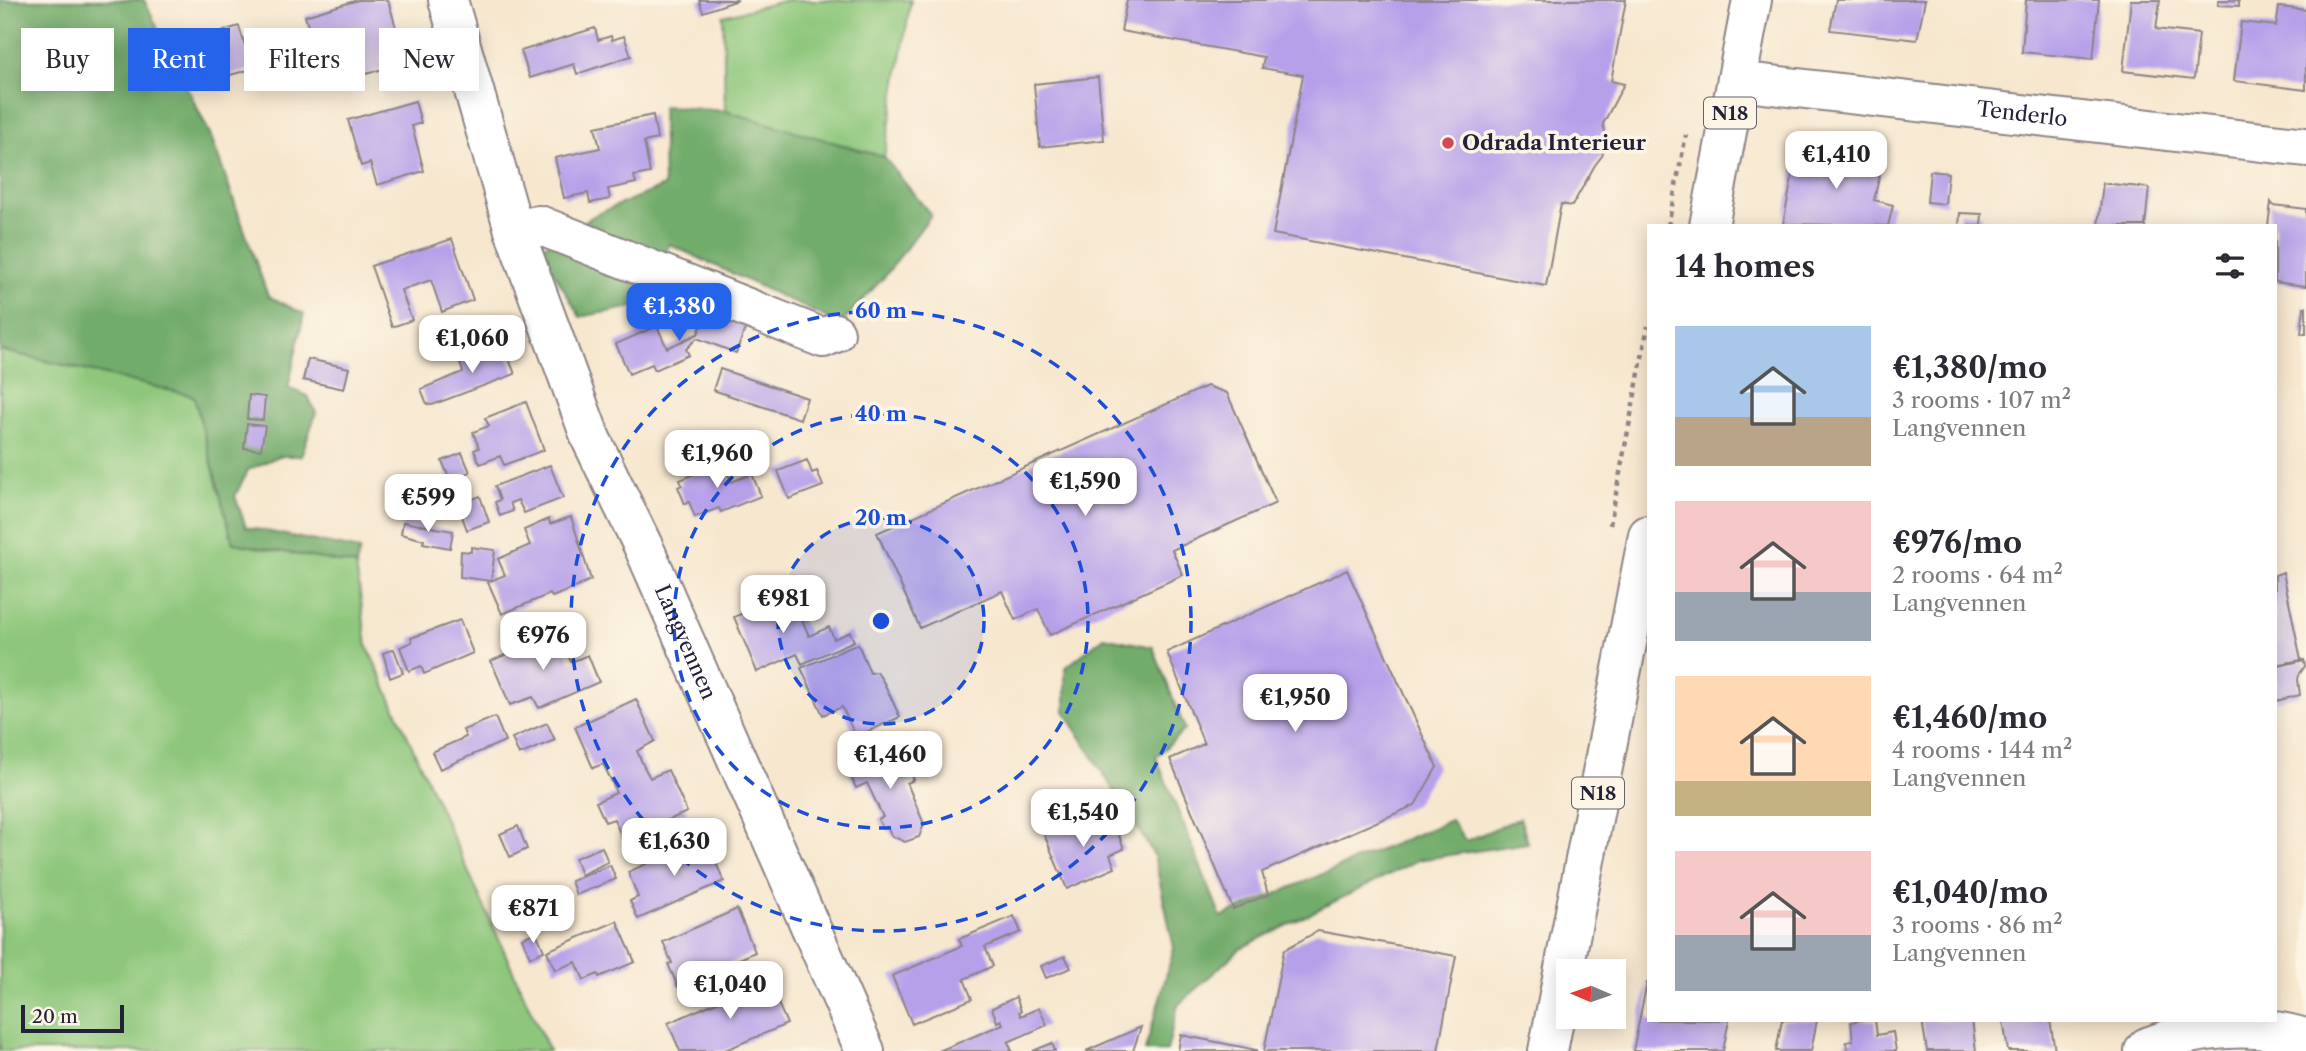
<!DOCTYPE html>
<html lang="en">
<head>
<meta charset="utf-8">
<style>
  :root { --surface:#fff; --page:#f2f2f3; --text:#2b2b33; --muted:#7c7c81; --accent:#2563eb }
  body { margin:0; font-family:"Libre Caslon Text",serif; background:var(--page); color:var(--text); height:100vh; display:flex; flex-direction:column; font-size:26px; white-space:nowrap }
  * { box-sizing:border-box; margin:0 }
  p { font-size:23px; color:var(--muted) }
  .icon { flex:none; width:38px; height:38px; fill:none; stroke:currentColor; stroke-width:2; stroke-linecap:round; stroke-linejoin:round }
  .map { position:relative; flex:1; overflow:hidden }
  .side { position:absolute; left:1647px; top:224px; width:630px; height:798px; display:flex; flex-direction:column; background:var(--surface); border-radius:0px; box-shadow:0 4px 18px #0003 }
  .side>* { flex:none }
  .guide { position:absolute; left:21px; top:28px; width:665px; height:63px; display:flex; gap:14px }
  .needle { width:46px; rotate:272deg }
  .controls { position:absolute; left:1556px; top:959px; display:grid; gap:14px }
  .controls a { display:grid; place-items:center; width:70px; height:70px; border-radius:0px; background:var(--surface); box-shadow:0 4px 18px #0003; font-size:35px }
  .scale { position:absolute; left:21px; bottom:18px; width:103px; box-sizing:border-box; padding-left:7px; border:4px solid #22223b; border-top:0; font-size:19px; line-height:24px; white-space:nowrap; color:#22223b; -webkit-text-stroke:5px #fcf5e5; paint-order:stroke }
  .price { position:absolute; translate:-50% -60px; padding:0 16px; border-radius:14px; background:#fff; color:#222; font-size:23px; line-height:46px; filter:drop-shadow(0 2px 4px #0008) }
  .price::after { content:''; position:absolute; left:50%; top:42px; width:21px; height:16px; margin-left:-10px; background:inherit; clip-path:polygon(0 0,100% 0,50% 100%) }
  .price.active { background:var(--accent); color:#fff }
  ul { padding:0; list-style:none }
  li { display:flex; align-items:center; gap:21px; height:175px; padding:0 28px }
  li span { display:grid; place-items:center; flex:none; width:196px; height:140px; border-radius:0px; color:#555 }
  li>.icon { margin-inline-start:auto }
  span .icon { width:84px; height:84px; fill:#fffc; stroke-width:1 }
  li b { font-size:30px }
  h2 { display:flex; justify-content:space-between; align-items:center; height:84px; padding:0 28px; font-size:30px }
  .pill { padding:0 24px; border-radius:0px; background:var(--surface); box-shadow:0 4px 18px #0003; font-size:24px; line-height:63px }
  .pill.active { background:var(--accent); color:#fff }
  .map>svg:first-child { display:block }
</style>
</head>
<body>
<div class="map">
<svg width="2306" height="1051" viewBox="0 0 2306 1051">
  <rect width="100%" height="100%" fill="#fcf5e5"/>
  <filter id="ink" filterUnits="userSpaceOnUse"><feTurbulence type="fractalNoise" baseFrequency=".0143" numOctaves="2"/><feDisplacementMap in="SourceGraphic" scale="14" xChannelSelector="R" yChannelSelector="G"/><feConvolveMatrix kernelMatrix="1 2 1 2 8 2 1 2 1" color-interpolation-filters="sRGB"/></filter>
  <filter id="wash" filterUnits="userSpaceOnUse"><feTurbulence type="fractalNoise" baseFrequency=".00686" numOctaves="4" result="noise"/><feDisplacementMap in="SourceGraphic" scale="28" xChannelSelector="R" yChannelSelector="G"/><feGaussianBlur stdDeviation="1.57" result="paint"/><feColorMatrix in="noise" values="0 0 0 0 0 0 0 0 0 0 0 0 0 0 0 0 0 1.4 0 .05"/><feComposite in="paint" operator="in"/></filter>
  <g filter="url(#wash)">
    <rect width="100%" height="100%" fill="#f7e7cf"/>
    <path fill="#8ec77b" stroke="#58745b" stroke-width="2" d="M787,0H911L884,157L725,111L723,16Z
      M0,350L194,396L233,543L356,565L367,646L549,1051H0Z"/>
    <path fill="#72ac6b" stroke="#4a6753" stroke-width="2" d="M0,0H144L210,134L268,296L304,314L288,388L308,396L316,413L301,456H279L248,470L235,496L246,527L360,550L356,565L233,543L194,396L0,350Z
      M662,106L725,111L884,157L931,215L885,276L840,324L669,244L650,304L580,317L540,248L597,214L664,186Z
      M1104,637L1153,647L1185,729L1156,757L1221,917L1451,820L1466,841L1520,818L1528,843L1418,860L1241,948L1178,1005L1167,1051H1145L1174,948L1154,855L1065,712V668Z"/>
    <g id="blocks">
      <path fill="#b6a0ea" d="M358,0H388L406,62L326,86L305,16Z
        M699,0H738L703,12Z
        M1127,0H1626L1611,81L1624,84L1603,124L1607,140L1602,156L1595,165L1572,206L1561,204L1546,286L1273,234L1303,75L1262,68L1264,57L1121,31Z
        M1836,0H1925L1917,40L1830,30Z
        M2026,0H2099L2093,59L2022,52Z
        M2131,0H2160L2156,29L2199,34L2194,79L2123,71Z
        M2218,0H2239V6L2218,5Z
        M2279,7L2306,10V90L2234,81L2241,22L2276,26Z
        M239,26L252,69L223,77L218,59L207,62L200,38Z
        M595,28L598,40L611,36L612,40L624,36L631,56L577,74L574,64L530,78L521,51Z
        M1098,77L1104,140L1040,147L1034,84Z
        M415,101L421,123L412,126L424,171L377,185L370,163L361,166L348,120Z
        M653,115L657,139L644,142L650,173L634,176L636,183L608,189L610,199L590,203L588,193L564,198L555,158L600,148L595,127Z
        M1798,147L1838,156L1840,151L1883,160L1874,200L1893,205L1888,226L1783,224Z
        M1930,171L1948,173L1945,204L1927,202Z
        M2103,183L2149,188L2145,226H2098Z
        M2271,202L2273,205L2306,209V286L2275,282V226H2268Z
        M1960,213L1982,214L1981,226H1959Z
        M452,239L473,300L442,312L431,280L401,290L412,320L392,327L371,266Z
        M2304,307H2306V334H2301Z
        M707,310L747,324L736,353L697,338L686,349L689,355L655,370L652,364L629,374L616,344L657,326L667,348L698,334Z
        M503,345L515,374L432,405L427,404L421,389L463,372L458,357L481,348L483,353Z
        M308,359L349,368L344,389L303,380Z
        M720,369L807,398L800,419L713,390Z
        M1207,386L1227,393L1276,503L1172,550L1183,575L1050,635L1038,609L1015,620L1002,591L920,628L877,533Z
        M249,395L265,397L263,420L247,419Z
        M526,402L544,450L504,465L500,456L480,464L474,450L479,448L473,432L489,426L485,418Z
        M247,424L265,426L261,450L244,448Z
        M462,453L470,472L450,480L442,461Z
        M807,460L812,473L817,471L823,486L789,499L778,471Z
        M724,462L731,482L752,474L761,496L721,512L719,508L695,517L689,502L685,504L678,487L682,485L680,480Z
        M550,465L563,498L524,513L518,500L510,503L513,511L500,516L495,502L500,500L495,486Z
        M480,496L489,522L467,530L458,505Z
        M571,517L591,580L579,585L580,586L552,597L550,594L502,614L488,582L505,575L498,559L530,545L524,530L549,519L550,524Z
        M403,522L453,531L450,548L423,543L424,540L401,534Z
        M471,547L495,550L491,581L460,577L461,551L471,552Z
        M1347,570L1437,767L1415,805L1262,872L1268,895L1233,909L1170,759L1204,744L1167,652Z
        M2283,572L2301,660L2275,665V575Z
        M776,594L784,613L797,608L809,636L829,627L834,639L850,632L854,641L802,664L797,654L757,672L734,617L755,608L753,604Z
        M460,620L473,653L424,674L421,666L409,671L400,647L412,642L411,638Z
        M558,632L571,662L588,655L599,682L539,708L533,697L510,705L491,661Z
        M858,644L870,673L877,672L884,683L900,717L856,737L842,707L823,715L801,668Z
        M394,649L403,673L390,678L383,653Z
        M2304,660L2305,666L2299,675L2298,680L2300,695L2276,701L2275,667Z
        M636,699L655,741L637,751L643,765L650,778L668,770L687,812L623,840L614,819L605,822L596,802L616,793L610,778L603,764L593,768L575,727Z
        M495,717L505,741L440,769L432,752L466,737L463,730Z
        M547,723L555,740L519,755L512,738Z
        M898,743L914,780L907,783L924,824L919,837L905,842L892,836L887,827L883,829L878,819L883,817L867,783L856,788L846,766Z
        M1091,811L1099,829L1114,823L1124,849L1110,855L1115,868L1067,889L1043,832Z
        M518,826L527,849L510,857L500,834Z
        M705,838L724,881L638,919L630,901L638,897L628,872Z
        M602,847L608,862L581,875L575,858Z
        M610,865L616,879L576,895L571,881Z
        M737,909L755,952L709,973L715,986L697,994L691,981L678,987L668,964L672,963L663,942Z
        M1014,916L1021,932L985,947L993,966L964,979L972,999L912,1024L892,976L962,946L959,939Z
        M617,921L635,962L599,977L598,974L584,980L576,962L555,970L547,951Z
        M1318,931L1456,956L1438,1051H1264L1284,950Z
        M536,932L544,951L530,957L522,938Z
        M1065,956L1071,968L1046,978L1041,966Z
        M768,980L787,1024L723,1051H680L668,1023Z
        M1647,982L1648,1020H1729L1723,1051H1633Z
        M1016,997L1021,1011L1019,1012L1021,1016L1039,1008L1047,1025L1008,1042L1012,1051H939L1003,1024L1001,1020L997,1022L992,1008Z
        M1782,1020H1817L1811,1051H1776Z
        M1861,1020H1875L1877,1035L1893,1032L1896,1051H1848L1846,1042L1853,1041L1851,1022Z
        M1922,1020H1972L1976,1051H1927Z
        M2003,1020H2050L2055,1051H2008Z
        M1141,1027L1133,1051H1086Z
        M1181,1035L1257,1050V1051H1178Z
        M1052,1043L1055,1051H1033Z"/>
    </g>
  </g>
  <g filter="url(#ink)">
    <use href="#blocks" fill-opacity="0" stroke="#8c8485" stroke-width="2"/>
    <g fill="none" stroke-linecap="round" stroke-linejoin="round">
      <defs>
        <g id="minor">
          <path id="s1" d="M448,0L514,230L591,439L644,548L865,1051"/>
          <path id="s2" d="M1737,81L2306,147"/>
          <path d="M514,230L539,225L823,338L835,333"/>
          <path d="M2144,1051L2147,1047C2197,1027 2254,1022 2306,1038"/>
        </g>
        <path id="primary" d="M1709,226L1752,0
          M1548,1051L1648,535"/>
      </defs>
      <use href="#minor" stroke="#8c8485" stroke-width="42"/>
      <use href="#primary" stroke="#8c8485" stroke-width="42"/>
      <path stroke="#8c8485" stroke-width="4.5" stroke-dasharray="5 5" stroke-linecap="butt" d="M1668,226L1686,135
        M1610,525L1648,326"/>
      <use href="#minor" stroke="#fff" stroke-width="38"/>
      <use href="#primary" stroke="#fff" stroke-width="38"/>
    </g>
  </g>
  <circle cx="881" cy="621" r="103" fill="#1d4ed8" fill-opacity=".12"/>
  <g fill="none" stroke="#1d4ed8" stroke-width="3.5" stroke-dasharray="12 9">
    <circle cx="881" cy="621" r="103"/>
    <circle cx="881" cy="621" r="207"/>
    <circle cx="881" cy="621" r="310"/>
  </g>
  <circle fill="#d1495b" stroke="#fcf5e5" stroke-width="2.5" cx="1448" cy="143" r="7"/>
  <g text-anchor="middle" stroke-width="7" stroke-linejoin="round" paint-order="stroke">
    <g fill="#fcf5e5" stroke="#63616e" stroke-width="2">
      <rect x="1704" y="97.5" width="52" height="31" rx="5"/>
      <rect x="1572" y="777.5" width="52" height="31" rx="5"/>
    </g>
    <g font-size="19" font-weight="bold" fill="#22223b">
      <text x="1730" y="120">N18</text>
      <text x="1598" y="800">N18</text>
    </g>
    <g font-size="21" fill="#22223b" stroke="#fcf5e5">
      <text dy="7" stroke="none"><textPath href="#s2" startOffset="287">Tenderlo</textPath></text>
      <text dy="7" stroke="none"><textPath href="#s1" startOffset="686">Langvennen</textPath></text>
    </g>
    <g font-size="21" font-weight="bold" fill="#22223b" stroke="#fcf5e5" text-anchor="start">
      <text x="1462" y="150">Odrada Interieur</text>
    </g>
  </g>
  <circle cx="881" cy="621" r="10" fill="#1d4ed8" stroke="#fcf5e5" stroke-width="3.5"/>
  <g font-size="21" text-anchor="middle" font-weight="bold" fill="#1d4ed8" stroke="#fcf5e5" stroke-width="7" stroke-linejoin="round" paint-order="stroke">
    <text x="881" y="318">60 m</text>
    <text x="881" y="421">40 m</text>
    <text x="881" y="525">20 m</text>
  </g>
</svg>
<div class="controls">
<a><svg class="needle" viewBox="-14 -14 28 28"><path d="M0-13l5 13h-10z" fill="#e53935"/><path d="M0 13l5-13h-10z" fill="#7c7c81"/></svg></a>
</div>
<div class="scale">20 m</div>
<b class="price" style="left:1836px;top:191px">€1,410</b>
<b class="price active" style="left:679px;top:343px">€1,380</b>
<b class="price" style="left:472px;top:375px">€1,060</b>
<b class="price" style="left:717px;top:490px">€1,960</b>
<b class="price" style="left:1085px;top:518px">€1,590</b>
<b class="price" style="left:428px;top:534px">€599</b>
<b class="price" style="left:783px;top:635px">€981</b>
<b class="price" style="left:543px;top:672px">€976</b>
<b class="price" style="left:1295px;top:734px">€1,950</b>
<b class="price" style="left:890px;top:791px">€1,460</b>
<b class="price" style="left:1083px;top:849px">€1,540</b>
<b class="price" style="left:674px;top:878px">€1,630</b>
<b class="price" style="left:533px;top:945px">€871</b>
<b class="price" style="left:730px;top:1021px">€1,040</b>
<div class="guide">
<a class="pill">Buy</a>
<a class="pill active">Rent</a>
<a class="pill">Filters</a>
<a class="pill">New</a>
</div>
<section class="side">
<h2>14 homes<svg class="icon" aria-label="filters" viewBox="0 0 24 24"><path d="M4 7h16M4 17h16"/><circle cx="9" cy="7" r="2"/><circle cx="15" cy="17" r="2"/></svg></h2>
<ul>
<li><span style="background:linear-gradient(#a9c7e8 65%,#b9a48a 0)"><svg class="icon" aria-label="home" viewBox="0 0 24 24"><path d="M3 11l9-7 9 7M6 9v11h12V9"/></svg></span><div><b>€1,380/mo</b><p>3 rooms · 107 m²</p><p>Langvennen</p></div></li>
<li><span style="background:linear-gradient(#f6c9c9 65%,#9aa5b1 0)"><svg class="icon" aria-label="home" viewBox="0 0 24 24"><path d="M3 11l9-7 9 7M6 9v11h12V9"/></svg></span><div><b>€976/mo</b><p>2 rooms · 64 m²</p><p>Langvennen</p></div></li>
<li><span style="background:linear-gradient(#ffd9b3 75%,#c2b280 0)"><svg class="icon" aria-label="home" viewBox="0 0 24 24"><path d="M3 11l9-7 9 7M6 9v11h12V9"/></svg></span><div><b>€1,460/mo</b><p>4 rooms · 144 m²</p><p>Langvennen</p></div></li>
<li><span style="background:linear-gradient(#f6c9c9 60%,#9aa5b1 0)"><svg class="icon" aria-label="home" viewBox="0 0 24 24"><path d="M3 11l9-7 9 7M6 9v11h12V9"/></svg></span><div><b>€1,040/mo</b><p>3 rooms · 86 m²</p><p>Langvennen</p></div></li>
</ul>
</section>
</div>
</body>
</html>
